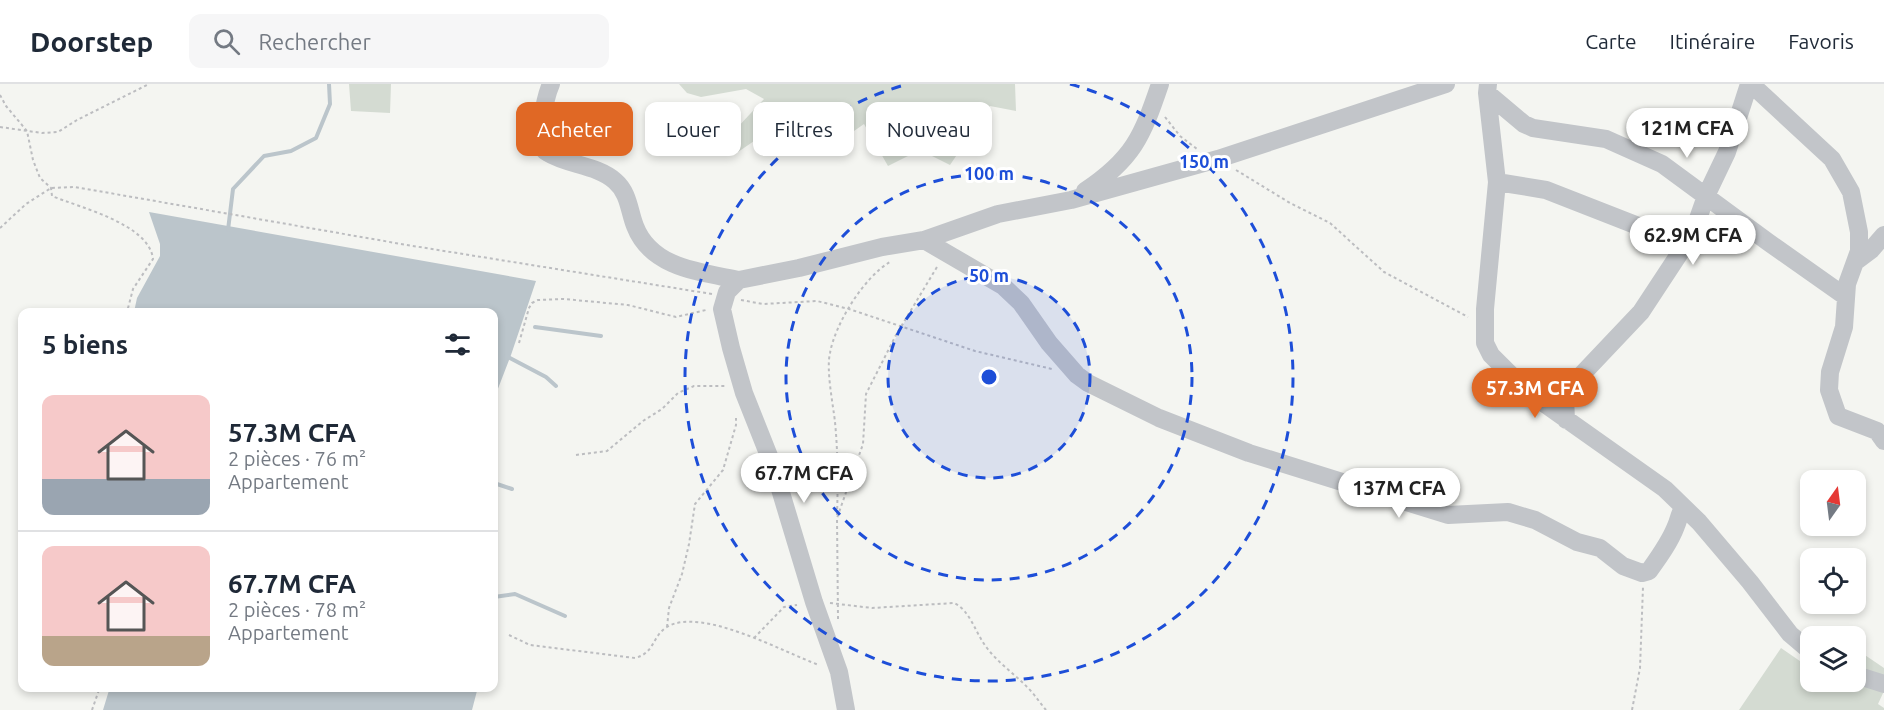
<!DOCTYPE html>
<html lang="fr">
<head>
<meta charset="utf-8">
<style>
  :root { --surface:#fff; --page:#f6f6f7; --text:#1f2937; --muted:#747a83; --line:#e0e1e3; --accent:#e06825 }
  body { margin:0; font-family:Ubuntu,sans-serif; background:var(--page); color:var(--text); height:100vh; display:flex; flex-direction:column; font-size:22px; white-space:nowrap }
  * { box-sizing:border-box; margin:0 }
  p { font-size:20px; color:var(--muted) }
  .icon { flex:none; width:33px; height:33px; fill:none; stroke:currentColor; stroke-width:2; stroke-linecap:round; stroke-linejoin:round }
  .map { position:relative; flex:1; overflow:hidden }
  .side { position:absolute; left:18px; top:224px; width:480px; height:384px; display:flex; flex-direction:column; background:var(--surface); border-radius:12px; box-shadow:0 3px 9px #0003 }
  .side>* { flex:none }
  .hud { position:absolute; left:516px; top:18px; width:570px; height:54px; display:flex; gap:12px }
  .needle { width:39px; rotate:14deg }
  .controls { position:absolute; left:1800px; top:386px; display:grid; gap:12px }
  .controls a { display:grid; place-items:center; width:66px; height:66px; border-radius:12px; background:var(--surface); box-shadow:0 3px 9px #0003; font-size:30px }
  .price { position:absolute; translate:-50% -51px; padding:0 14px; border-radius:21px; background:#fff; color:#222; font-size:20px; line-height:39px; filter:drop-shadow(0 2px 3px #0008) }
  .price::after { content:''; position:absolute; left:50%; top:36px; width:18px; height:14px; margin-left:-9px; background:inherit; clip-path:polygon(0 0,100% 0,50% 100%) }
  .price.on { background:var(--accent); color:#fff }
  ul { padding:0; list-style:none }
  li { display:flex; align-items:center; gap:18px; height:150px; padding:0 24px }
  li+li { border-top:2px solid var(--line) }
  li span { display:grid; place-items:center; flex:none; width:168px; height:120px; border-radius:12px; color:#555 }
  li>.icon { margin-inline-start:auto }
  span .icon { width:72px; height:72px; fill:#fffc; stroke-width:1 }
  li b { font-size:26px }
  h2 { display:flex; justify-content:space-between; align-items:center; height:72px; padding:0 24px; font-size:26px }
  .tag { padding:0 21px; border-radius:12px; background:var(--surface); box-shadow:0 3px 9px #0003; font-size:21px; line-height:54px }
  .tag.on { background:var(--accent); color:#fff }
  header { display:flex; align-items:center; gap:36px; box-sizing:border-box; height:84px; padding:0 30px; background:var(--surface); border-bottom:2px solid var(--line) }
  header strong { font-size:28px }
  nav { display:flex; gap:33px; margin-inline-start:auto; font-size:21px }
  .search { width:420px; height:54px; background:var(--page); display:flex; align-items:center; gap:15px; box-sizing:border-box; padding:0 21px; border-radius:12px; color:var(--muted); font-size:22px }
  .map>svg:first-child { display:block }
</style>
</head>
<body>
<header>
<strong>Doorstep</strong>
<div class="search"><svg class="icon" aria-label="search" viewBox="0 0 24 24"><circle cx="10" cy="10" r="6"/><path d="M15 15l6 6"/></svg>Rechercher</div>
<nav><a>Carte</a><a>Itinéraire</a><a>Favoris</a></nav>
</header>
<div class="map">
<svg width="1884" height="626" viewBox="0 0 1884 626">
  <rect width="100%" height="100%" fill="#f4f5f1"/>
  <path fill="#d4dbd2" d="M349,0H391L390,29L351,27Z
    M679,0H1015L1016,27L990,22L950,81L920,66L888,82L864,40L837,59L823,50L797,71L757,55L738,68L722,60L764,15L746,5L701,13L687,9Z
    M1781,564L1810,584V597H1856V565L1884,584V607L1878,620L1884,624V626H1739Z"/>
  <path fill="#bbc5cb" d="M149,128L536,197L511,271L494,315V228H134L137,214L160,172V160Z
    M110,603H478L472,626H103Z"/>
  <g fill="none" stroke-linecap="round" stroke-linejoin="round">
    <path stroke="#bbc5cb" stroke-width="4" d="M228,146L233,105L264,72L291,67L316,54L330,20L329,0
      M535,243L601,252
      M506,272L546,293L556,302
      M494,399L512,405
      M494,513L515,510L565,532"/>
    <path stroke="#bcbdc0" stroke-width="2" stroke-dasharray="3 3" stroke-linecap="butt" d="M0,11L6,22L27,47L33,76L40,94L51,104L52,112C81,124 149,140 153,175L133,205L127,228
      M1165,33L1180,52L1197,65
      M0,43L42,49L58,48L77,36L149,0
      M1236,86L1290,119L1330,139L1384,188L1468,233
      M0,144L26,120L51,104L75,103L407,161L712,210
      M741,216L763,220L817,217L849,225L975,267L1052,285
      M519,259L529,224L532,219L538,216L564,215L628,221L676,233L706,226
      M576,371L607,367L643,337L662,325L678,309L694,302H725
      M837,431C838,400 838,369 835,338C833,320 826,286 830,269C835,240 864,193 890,178
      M830,519L872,524L954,519C971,527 975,549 987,564C998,579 1015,590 1028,604C1035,611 1040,619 1046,626
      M838,535L837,434L863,360L866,310L896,251L937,183
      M667,543L669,524L682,490L689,460L695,420L723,386L736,341V334
      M509,551L530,561L635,574C655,569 652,552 667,543C701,522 785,569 819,581
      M754,554L784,523L797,521
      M92,626L100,603
      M1632,626L1640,584L1643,503"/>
    <path stroke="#c2c5c9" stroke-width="18" d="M551,0C546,11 544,23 542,35C541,42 538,51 540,58C541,62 544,67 548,69C567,81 597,81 615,97C629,109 629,127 635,142C651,184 700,188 739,196
      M1488,0L1487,9L1497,98L1485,225V259L1491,271L1528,308L1665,405L1699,438L1750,498L1790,550L1810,567
      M1751,0L1832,75L1851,108L1859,148V167L1847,200L1844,243L1830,288L1829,306L1838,332L1877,347L1884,357
      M1487,9L1524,40L1533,44L1606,55L1662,80L1768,158L1846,213
      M1497,98L1546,106L1656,149L1669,151L1693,149
      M1085,107C1133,75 1142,53 1160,0
      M924,156L1003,202L1021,219L1049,259L1077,291L1088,299L1159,334L1249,369L1448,431L1508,428L1535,436L1577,458L1600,464L1623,482L1642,489L1649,487C1659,473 1670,458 1676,442C1679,435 1679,431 1683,424
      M1855,178L1871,166L1884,151
      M1566,336L1565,312L1569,304L1641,228L1693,149L1706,112L1727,68L1749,0
      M1856,591L1884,600
      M846,626L839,588L814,518L773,382L744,309L731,264L722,225L727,208L739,196L799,184L882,163L924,156L998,130L1071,116L1218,75L1446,0"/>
  </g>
  <circle cx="989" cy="293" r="101" fill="#1d4ed8" fill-opacity=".12"/>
  <g fill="none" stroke="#1d4ed8" stroke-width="3" stroke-dasharray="10 8">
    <circle cx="989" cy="293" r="101"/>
    <circle cx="989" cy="293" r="203"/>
    <path d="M1070 0A304 304 0 1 1 908 0"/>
  </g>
  <circle cx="989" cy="293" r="9" fill="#1d4ed8" stroke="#fff" stroke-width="3"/>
  <g font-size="18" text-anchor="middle" font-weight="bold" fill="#1d4ed8" stroke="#fff" stroke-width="6" stroke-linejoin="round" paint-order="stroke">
    <text x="1204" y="84">150 m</text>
    <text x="989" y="96">100 m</text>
    <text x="989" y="198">50 m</text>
  </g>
</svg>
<div class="controls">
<a><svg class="needle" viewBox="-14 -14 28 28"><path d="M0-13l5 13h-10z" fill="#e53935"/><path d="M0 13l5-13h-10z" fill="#747a83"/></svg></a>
<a><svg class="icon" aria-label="locate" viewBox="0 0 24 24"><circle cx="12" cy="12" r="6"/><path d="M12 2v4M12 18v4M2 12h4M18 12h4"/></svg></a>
<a><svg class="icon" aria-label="layers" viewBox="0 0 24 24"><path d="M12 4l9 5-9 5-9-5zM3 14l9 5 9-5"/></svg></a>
</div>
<b class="price" style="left:1687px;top:75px">121M CFA</b>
<b class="price" style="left:1693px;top:182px">62.9M CFA</b>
<b class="price on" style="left:1535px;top:335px">57.3M CFA</b>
<b class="price" style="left:804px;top:420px">67.7M CFA</b>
<b class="price" style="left:1399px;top:435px">137M CFA</b>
<div class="hud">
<a class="tag on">Acheter</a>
<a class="tag">Louer</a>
<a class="tag">Filtres</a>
<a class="tag">Nouveau</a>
</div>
<section class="side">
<h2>5 biens<svg class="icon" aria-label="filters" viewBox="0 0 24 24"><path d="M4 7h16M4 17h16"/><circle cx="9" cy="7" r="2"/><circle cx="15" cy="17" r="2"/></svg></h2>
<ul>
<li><span style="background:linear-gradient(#f6c9c9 70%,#9aa5b1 0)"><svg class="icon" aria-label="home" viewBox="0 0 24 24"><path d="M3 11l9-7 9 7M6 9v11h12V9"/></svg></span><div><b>57.3M CFA</b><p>2 pièces · 76 m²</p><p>Appartement</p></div></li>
<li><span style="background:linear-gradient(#f6c9c9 75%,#b9a48a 0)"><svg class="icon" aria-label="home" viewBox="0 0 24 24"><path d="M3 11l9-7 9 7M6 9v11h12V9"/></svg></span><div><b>67.7M CFA</b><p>2 pièces · 78 m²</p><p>Appartement</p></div></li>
</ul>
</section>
</div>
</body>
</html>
